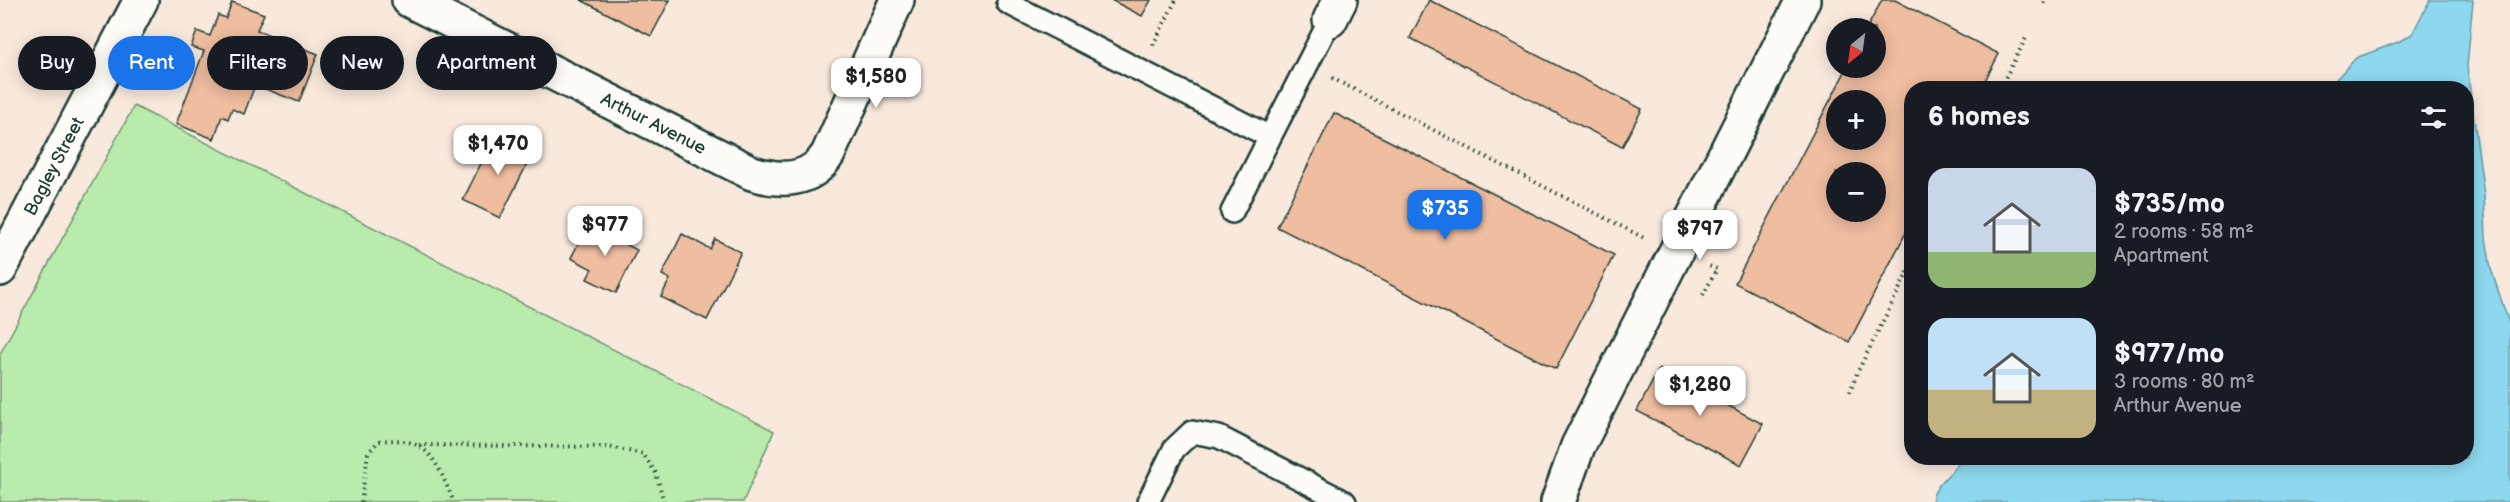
<!DOCTYPE html>
<html lang="en">
<head>
<meta charset="utf-8">
<style>
  :root { --surface:#171b24; --page:#20242c; --text:#f1f3f6; --muted:#9ea1a6; --accent:#1a73e8 }
  body { margin:0; font-family:"Balsamiq Sans",sans-serif; background:var(--page); color:var(--text); height:100vh; display:flex; flex-direction:column; font-size:22px; white-space:nowrap }
  * { box-sizing:border-box; margin:0 }
  p { font-size:20px; color:var(--muted) }
  .icon { flex:none; width:33px; height:33px; fill:none; stroke:currentColor; stroke-width:2; stroke-linecap:round; stroke-linejoin:round }
  .map { position:relative; flex:1; overflow:hidden }
  .sheet { position:absolute; left:1904px; top:81px; width:570px; height:384px; display:flex; flex-direction:column; background:var(--surface); border-radius:24px; box-shadow:0 3px 15px #0003 }
  .sheet>* { flex:none }
  .hud { position:absolute; left:18px; top:36px; width:570px; height:54px; display:flex; gap:12px }
  .needle { width:39px; rotate:209deg }
  .buttons { position:absolute; left:1826px; top:18px; display:grid; gap:12px }
  .buttons a { display:grid; place-items:center; width:60px; height:60px; border-radius:50%; background:var(--surface); box-shadow:0 3px 15px #0003; font-size:30px }
  .price { position:absolute; translate:-50% -51px; padding:0 14px; border-radius:12px; background:#fff; color:#222; font-size:20px; line-height:39px; filter:drop-shadow(0 2px 3px #0008) }
  .price::after { content:''; position:absolute; left:50%; top:36px; width:18px; height:14px; margin-left:-9px; background:inherit; clip-path:polygon(0 0,100% 0,50% 100%) }
  .price.active { background:var(--accent); color:#fff }
  ul { padding:0; list-style:none }
  li { display:flex; align-items:center; gap:18px; height:150px; padding:0 24px }
  li span { display:grid; place-items:center; flex:none; width:168px; height:120px; border-radius:18px; color:#555 }
  li>.icon { margin-inline-start:auto }
  span .icon { width:72px; height:72px; fill:#fffc; stroke-width:1 }
  li b { font-size:26px }
  h2 { display:flex; justify-content:space-between; align-items:center; height:72px; padding:0 24px; font-size:26px }
  .pill { padding:0 21px; border-radius:27px; background:var(--surface); box-shadow:0 3px 15px #0003; font-size:21px; line-height:54px }
  .pill.active { background:var(--accent); color:#fff }
  .map>svg:first-child { display:block }
</style>
</head>
<body>
<div class="map">
<svg width="2510" height="502" viewBox="0 0 2510 502">
  <rect width="100%" height="100%" fill="#f9e9dd"/>
  <filter id="ink" filterUnits="userSpaceOnUse"><feTurbulence type="fractalNoise" baseFrequency=".0167" numOctaves="2"/><feDisplacementMap in="SourceGraphic" scale="12" xChannelSelector="R" yChannelSelector="G"/><feConvolveMatrix kernelMatrix="1 2 1 2 8 2 1 2 1" color-interpolation-filters="sRGB"/></filter>
  <g filter="url(#ink)">
    <path fill="#b9ebac" stroke="#6c9470" stroke-width="1.5" d="M134,106L774,431L743,502H0V354Z"/>
    <path fill="#8ed8ef" stroke="#629aa4" stroke-width="1.5" d="M2430,0H2473L2467,67L2484,195L2486,238L2491,269L2510,326V502H1932C1933,484 1954,473 1962,458H2466V88H2328L2356,58L2398,42L2412,34Z"/>
    <path fill="#efbda0" stroke="#1f3d34" stroke-width="1.5" fill-rule="evenodd" d="M581,0H670L651,36Z
      M1111,0H1151L1142,16Z
      M1429,0L1642,109L1622,147L1410,38Z
      M1882,0H1895L1999,54L1981,88H1911V223L1849,342L1735,283L1847,68H1875V28H1867ZM1836,100H1875V140H1836ZM1836,172H1875V212H1836Z
      M232,2L264,14L257,30L318,54L299,102L255,85L244,114L232,109L228,119L222,116L214,139L176,124L204,51L191,47L197,31L210,36L218,15L226,18Z
      M1334,113L1614,255L1556,369L1277,227Z
      M496,133L533,152L500,218L463,200Z
      M587,226L608,236L612,227L627,234L623,243L637,250L616,293L587,279L592,269L571,258Z
      M682,234L710,249L715,239L741,252L707,320L661,297L670,279L662,275Z
      M1659,369L1763,424L1741,465L1637,411Z"/>
    <g fill="none" stroke-linecap="round" stroke-linejoin="round">
      <defs>
        <path id="service" d="M1008,3L1270,137L1330,20
          M1232,212L1270,137
          M1148,502L1174,449L1192,432L1219,437L1345,502"/>
        <g id="minor">
          <path id="s1" d="M409,0L752,173C781,182 811,182 828,154L897,0"/>
          <path d="M1330,20L1340,0"/>
          <path id="s2" d="M0,269L141,0"/>
          <path d="M1558,502L1578,446L1803,0"/>
        </g>
      </defs>
      <use href="#service" stroke="#1f3d34" stroke-width="26"/>
      <use href="#minor" stroke="#1f3d34" stroke-width="38"/>
      <path stroke="#1f3d34" stroke-width="4" stroke-dasharray="1.5 4.5" stroke-linecap="butt" d="M2044,3L2046,0
        M1153,45L1176,0
        M1332,78L1646,239
        M2000,88L2027,36
        M1703,295L1717,269L1706,265
        M1850,392L1857,373L1911,266
        M419,445L609,447L643,454L656,473L664,502
        M361,502L368,453L379,441C430,435 436,462 454,502"/>
      <use href="#service" stroke="#fdfcf7" stroke-width="21"/>
      <use href="#minor" stroke="#fdfcf7" stroke-width="33"/>
    </g>
  </g>
  <g text-anchor="middle" stroke-width="4.5" stroke-linejoin="round" paint-order="stroke">
    <g font-size="18" fill="#1f3d34" stroke="#fdfcf7">
      <text dy="6" stroke="none"><textPath href="#s1" startOffset="274">Arthur Avenue</textPath></text>
      <text dy="6" stroke="none"><textPath href="#s2" startOffset="116">Bagley Street</textPath></text>
    </g>
  </g>
</svg>
<div class="buttons">
<a><svg class="needle" viewBox="-14 -14 28 28"><path d="M0-13l5 13h-10z" fill="#e53935"/><path d="M0 13l5-13h-10z" fill="#9ea1a6"/></svg></a>
<a>+</a>
<a>−</a>
</div>
<b class="price" style="left:876px;top:109px">$1,580</b>
<b class="price" style="left:498px;top:176px">$1,470</b>
<b class="price active" style="left:1445px;top:241px">$735</b>
<b class="price" style="left:605px;top:257px">$977</b>
<b class="price" style="left:1700px;top:261px">$797</b>
<b class="price" style="left:1700px;top:417px">$1,280</b>
<div class="hud">
<a class="pill">Buy</a>
<a class="pill active">Rent</a>
<a class="pill">Filters</a>
<a class="pill">New</a>
<a class="pill">Apartment</a>
</div>
<section class="sheet">
<h2>6 homes<svg class="icon" aria-label="filters" viewBox="0 0 24 24"><path d="M4 7h16M4 17h16"/><circle cx="9" cy="7" r="2"/><circle cx="15" cy="17" r="2"/></svg></h2>
<ul>
<li><span style="background:linear-gradient(#c9d6e8 70%,#8fb573 0)"><svg class="icon" aria-label="home" viewBox="0 0 24 24"><path d="M3 11l9-7 9 7M6 9v11h12V9"/></svg></span><div><b>$735/mo</b><p>2 rooms · 58 m²</p><p>Apartment</p></div></li>
<li><span style="background:linear-gradient(#bfe0f5 60%,#c2b280 0)"><svg class="icon" aria-label="home" viewBox="0 0 24 24"><path d="M3 11l9-7 9 7M6 9v11h12V9"/></svg></span><div><b>$977/mo</b><p>3 rooms · 80 m²</p><p>Arthur Avenue</p></div></li>
</ul>
</section>
</div>
</body>
</html>
